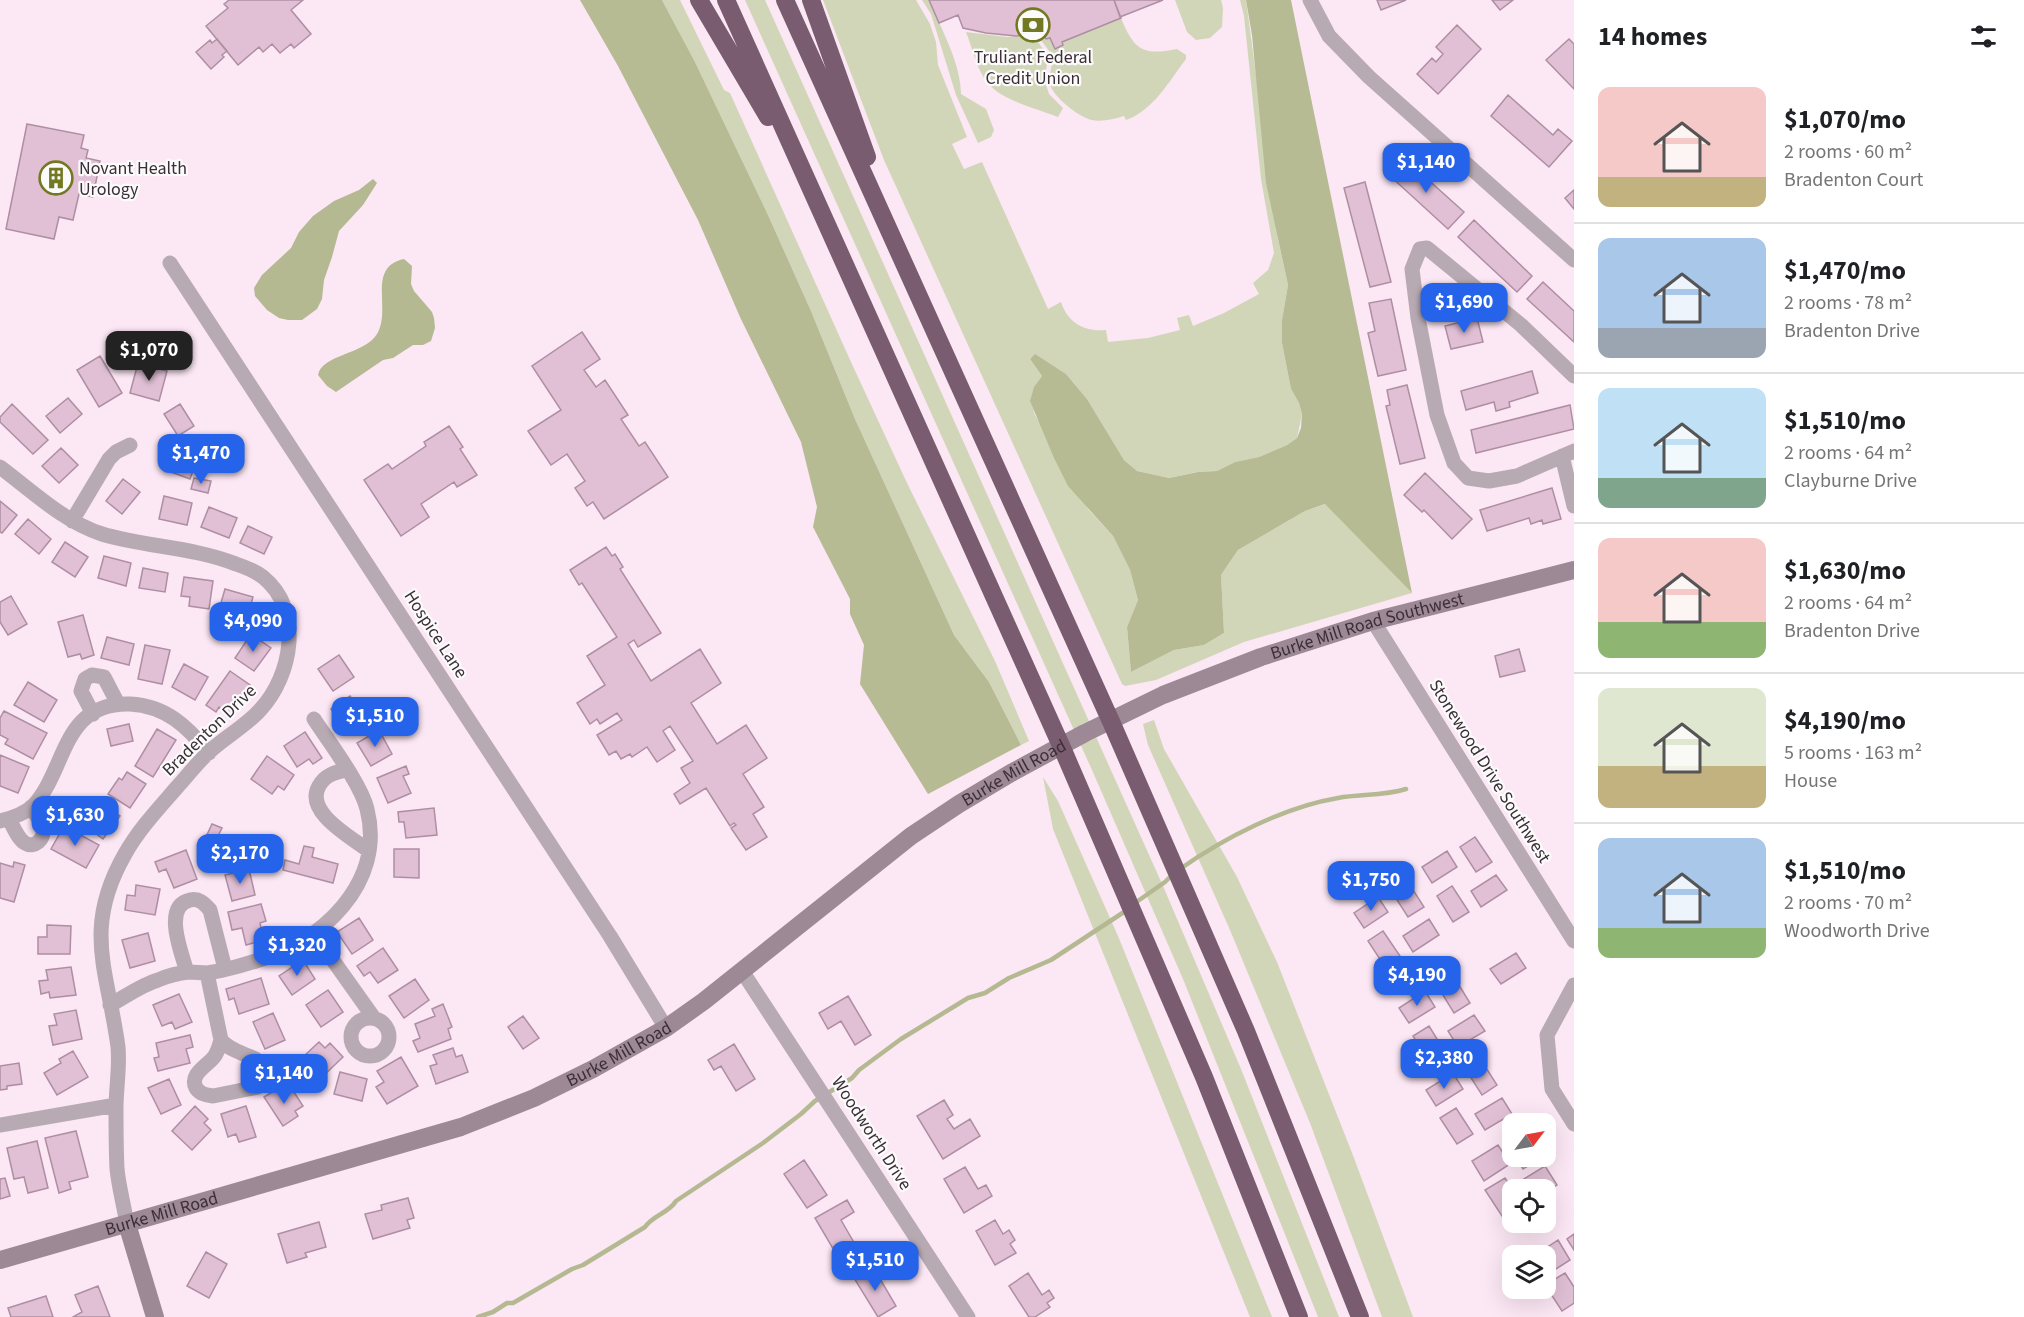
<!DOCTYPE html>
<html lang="en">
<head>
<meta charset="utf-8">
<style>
  :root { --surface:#fff; --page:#f2f2f2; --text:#202124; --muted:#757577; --line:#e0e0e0; --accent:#2563eb }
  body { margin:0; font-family:"Source Sans 3",sans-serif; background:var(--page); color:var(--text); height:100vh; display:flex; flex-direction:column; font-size:22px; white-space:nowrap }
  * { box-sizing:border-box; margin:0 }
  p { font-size:20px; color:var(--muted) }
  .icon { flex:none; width:33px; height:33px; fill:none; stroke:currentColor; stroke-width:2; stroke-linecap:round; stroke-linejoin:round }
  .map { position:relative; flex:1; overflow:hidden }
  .side { display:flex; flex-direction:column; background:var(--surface); width:450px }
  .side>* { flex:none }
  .needle { width:39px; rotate:58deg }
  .fabs { position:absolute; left:1502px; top:1113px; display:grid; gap:12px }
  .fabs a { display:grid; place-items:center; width:54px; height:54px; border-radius:12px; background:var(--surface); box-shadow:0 6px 24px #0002; font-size:30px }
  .price { position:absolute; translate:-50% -51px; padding:0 14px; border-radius:12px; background:var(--accent); color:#fff; font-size:20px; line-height:39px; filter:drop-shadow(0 2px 3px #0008) }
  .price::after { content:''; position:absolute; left:50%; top:36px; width:18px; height:14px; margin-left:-9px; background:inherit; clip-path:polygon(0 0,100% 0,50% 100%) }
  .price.on { background:#222; color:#fff }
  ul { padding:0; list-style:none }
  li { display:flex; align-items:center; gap:18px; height:150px; padding:0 24px }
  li+li { border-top:2px solid var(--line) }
  li span { display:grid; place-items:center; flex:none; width:168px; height:120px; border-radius:12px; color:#555 }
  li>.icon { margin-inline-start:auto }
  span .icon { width:72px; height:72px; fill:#fffc; stroke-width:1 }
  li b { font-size:26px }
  h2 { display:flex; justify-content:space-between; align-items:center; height:72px; padding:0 24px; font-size:26px }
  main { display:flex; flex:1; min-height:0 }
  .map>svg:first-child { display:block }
</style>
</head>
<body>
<main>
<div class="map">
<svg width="1574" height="1317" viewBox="0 0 1574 1317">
  <rect width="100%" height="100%" fill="#fce7f4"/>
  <path fill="#d2d6b8" d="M662,0H680L724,90L730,93L851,362L907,483L995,661L1029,741L1021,745L989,682L954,635L855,419L811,311L768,215L695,62Z
    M745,0H765L1163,886L1241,1069L1339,1317H1318L1183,979L1092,770Z
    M823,0H916L930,24L936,42L938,65L967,137L952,144L964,169L982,162L1048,309L1061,302C1068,323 1084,332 1106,330L1108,342L1148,338L1180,330L1177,318L1189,315L1193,326L1224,313L1259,294L1253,283L1268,270L1274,253L1261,179L1244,16L1240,0H1246L1278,239L1288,285L1282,320V343L1291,389L1299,403L1302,414L1297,438L1287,445L1259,457L1235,462L1217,471L1197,472L1169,478L1137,471L1124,460L1087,399L1066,374L1035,355L1030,359L1042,376C1031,391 1029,397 1035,415L1088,509L1113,536L1130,570L1138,600L1127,627L1131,672L1174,650L1204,645L1224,633L1221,575L1238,550L1305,511L1326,504L1412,593L1244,642L1156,680L1125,686L1122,684L884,160Z
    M922,0H929C941,28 961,64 961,94L986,109L994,130L991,137L978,143L956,95L931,14Z
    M1175,0H1221L1223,8L1222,27L1210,38L1196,40L1187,32Z
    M1121,18C1134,50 1143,56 1177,49L1186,55V59C1169,81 1154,110 1126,120L1124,116C1115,119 1101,122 1092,120C1080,118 1052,96 1050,84C1049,75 1052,65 1053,56L1040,39L1045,37L1046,39L1050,38L1055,48L1062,42Z
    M966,32L1007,37L1033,35L1048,56L1045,78L1046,85L1049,94L1063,108L1058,117C1036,108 1001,101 986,81C976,67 972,47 966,32Z
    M1154,720L1164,749L1237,877L1277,962L1354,1158L1413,1317H1382L1310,1123L1230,930L1148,745L1143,724Z
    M1043,777L1058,801L1118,936L1272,1317H1250L1053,829Z"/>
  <path fill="#b6bb94" d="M580,0H662L695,62L768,215L811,311L855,419L954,635L989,682L1021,745L928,794L860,684L864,645L850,614V599L813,527L817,507L801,442L740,317L698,220L618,66Z
    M1246,0H1291L1412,593L1325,504L1305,511L1238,550L1221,575L1224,633L1204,645L1174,650L1131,672L1127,627L1138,600L1130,570L1113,536L1068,486L1054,458L1030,401L1034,387L1042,376L1030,359L1035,354L1066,374L1087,399L1124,460L1137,471L1169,478L1198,472L1217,471L1235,462L1259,457L1287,445L1297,438L1301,428L1302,414L1299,403L1291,389L1282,343V320L1288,285L1266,183L1252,35Z"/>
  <path fill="#b4b992" d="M373,179L377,183L363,205L339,231L332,257L324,280L322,299L317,309L302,320H288L279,318L267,310L255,296L254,288L262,275L291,248L299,232L313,216L334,201L359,190Z
    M404,259L412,266L411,284L414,291L432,312L434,318L435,328L431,341L423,345H413L393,358L383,360L336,392L327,386L318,375C322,354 364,355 377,334C392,309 366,267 404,259Z"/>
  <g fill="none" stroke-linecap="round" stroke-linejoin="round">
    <path stroke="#b4b992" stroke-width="4.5" d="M1180,869C1224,838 1284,807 1338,798C1360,794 1384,796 1406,789
      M1135,903L1165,882L1173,874
      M478,1317L493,1312L507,1303H513L572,1269L583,1265L645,1227C653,1215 669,1213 676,1201L763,1143L801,1114L815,1101L852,1078L859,1070L901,1039L968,998L985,993L1009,978L1051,960L1127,910"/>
  </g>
  <path fill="#e1c0d5" stroke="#ae8ea3" stroke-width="1.5" d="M229,0H303L291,10L311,34L294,48L291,44L280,53L272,44L263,52L259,47L238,65L206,26L228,8L224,4Z
    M929,0H1114L1121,18L1062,42L1063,45L1055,49L1050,38L1046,39L1043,33L1016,36L986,33L963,28L958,15L939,23Z
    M1114,0H1163L1120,17Z
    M1377,0H1406L1381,10Z
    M1492,0H1513L1500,10Z
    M1457,25L1481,49L1438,94L1417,74L1432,58L1436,62L1443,54L1436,47Z
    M217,39L227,51L222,55L224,57L211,69L196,52L210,40L212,43Z
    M1569,39L1574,44V89L1546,60Z
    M1508,95L1553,135L1558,129L1572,141L1549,167L1491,116Z
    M27,124L84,135L81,148L88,150L86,158L100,161L93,197L79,194L73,220L59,217L54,239L6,229Z
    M1404,158L1464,212L1448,229L1389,175Z
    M1365,182L1391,282L1370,287L1344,188Z
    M1574,190V209L1565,198Z
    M1474,220L1532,276L1517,292L1458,237Z
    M1543,282L1574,311V342L1527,299Z
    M1391,299L1406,370L1378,376L1368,333L1375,331L1369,303Z
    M1477,318L1483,342L1451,349L1445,326Z
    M582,332L600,359L584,370L596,387L605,380L628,415L621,419L639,446L645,442L668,477L604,519L593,502L587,506L575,488L585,481L567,454L551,465L528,431L561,410L532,366Z
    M100,356L122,393L99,407L77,370Z
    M138,363L167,371L159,401L130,393Z
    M1532,371L1538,393L1509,402L1510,407L1496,411L1494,402L1466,410L1461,391Z
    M1407,385L1425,458L1400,464L1386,406L1390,405L1387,390Z
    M68,398L82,414L60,433L46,416Z
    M12,404L48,440L33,454L0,422V417Z
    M180,404L194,426L178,436L164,414Z
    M1570,405L1574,429L1476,453L1471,430Z
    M449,426L463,447L460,449L477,475L457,487L454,482L421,504L429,517L401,536L364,480L388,464L392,469L426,446L424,442Z
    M61,448L78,465L59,483L42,466Z
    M179,452L197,460L190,479L171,472Z
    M1425,473L1472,519L1452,539L1424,510L1422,512L1404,495Z
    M194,478L211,481L208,493L191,489Z
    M123,479L140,492L122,514L106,501Z
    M1552,488L1561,519L1543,524L1542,520L1531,524L1529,518L1487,531L1480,510Z
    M164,496L192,503L187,525L159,519Z
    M0,501L17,515L2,533L0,532Z
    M209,507L237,518L229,538L201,527Z
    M28,519L51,539L39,554L15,534Z
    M248,526L272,537L264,554L240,543Z
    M65,542L88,557L75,577L52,562Z
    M606,547L612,556L615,554L623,567L620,569L661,633L638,647L634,640L628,644L651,681L700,649L721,683L691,703L717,744L746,725L767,758L743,774L764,807L753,814L767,837L746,850L731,828L736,825L734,823L730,826L706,788L680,804L674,794L690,783L681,768L693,761L670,726L663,731L675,750L657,762L647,747L632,757L630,754L621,759L616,751L609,755L597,735L622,720L617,713L600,724L597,719L590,724L577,703L605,685L587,656L617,637L582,583L579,585L570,570Z
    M104,556L131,563L126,586L98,578Z
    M143,568L168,573L165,592L139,588Z
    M184,577L213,581L209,609L189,606L190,597L181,596Z
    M225,589L253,597L246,621L218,613Z
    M11,596L27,624L8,635L0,622V602Z
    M83,615L94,655L82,659L80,654L68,657L58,622Z
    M251,634L271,648L254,671L235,658Z
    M107,637L134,644L129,665L101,658Z
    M145,645L170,650L162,684L138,679Z
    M1519,649L1525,671L1500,677L1495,656Z
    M339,655L354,677L333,691L318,669Z
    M184,664L208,677L195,700L172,687Z
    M230,671L250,685L230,715L219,707L216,712L206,705Z
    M28,682L57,700L44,722L14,705Z
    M350,696L365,719L346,731L331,709Z
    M4,711L47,733L33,759L5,744L8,739L0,735V718Z
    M129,724L133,741L111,746L107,729Z
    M157,729L176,740L153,777L135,766Z
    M379,730L392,754L371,766L357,743Z
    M305,732L322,758L313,764L309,759L297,767L284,746Z
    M0,755L29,767L18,793L0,786Z
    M267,756L294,775L284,790L278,786L272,794L251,779Z
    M406,766L409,774L403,776L411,793L388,803L377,778Z
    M127,772L146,784L130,808L108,794L119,778L122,780Z
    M99,801L120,816L103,839L83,824Z
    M434,808L437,835L406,838L404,822H399L398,812Z
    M212,824L222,828L219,834L235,841L225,864L199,852Z
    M64,826L99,845L86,868L51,849Z
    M1475,837L1492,862L1476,872L1460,847Z
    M304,846L314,848L312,857L338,864L333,883L283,870L285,860L299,864Z
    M394,849H419V878L394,877Z
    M186,850L197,879L174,888L166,869L159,872L155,862Z
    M1447,851L1457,867L1432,883L1422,867Z
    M14,862L25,865L14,902L0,898V863L13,867Z
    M249,869L255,895L232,901L225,875Z
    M1496,875L1507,890L1481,907L1471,891Z
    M1408,882L1424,907L1408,917L1392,892Z
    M136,885L160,889L155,915L125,910L127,895L135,896Z
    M1452,886L1469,912L1453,922L1437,896Z
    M1378,897L1388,912L1364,928L1354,913Z
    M261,904L266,921L260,923L264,940L246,945L242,928L232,930L228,912Z
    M359,918L373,940L352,954L337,932Z
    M1429,919L1439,935L1413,952L1403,936Z
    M47,925L71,926L70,954H38V937H47Z
    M1383,931L1400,956L1385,967L1368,941Z
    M148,933L155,961L130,968L122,940Z
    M383,948L398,970L378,983L370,972L364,976L357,966Z
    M1516,953L1526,968L1501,984L1490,969Z
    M303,960L315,979L292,995L279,976Z
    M71,967L76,995L50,998L49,992L41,994L39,981L48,980L46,970Z
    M1454,977L1470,1003L1454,1013L1438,987Z
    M261,978L269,1004L239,1014L234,998L229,1000L226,989Z
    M415,979L429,1000L404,1018L389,996Z
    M328,990L343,1012L321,1027L306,1005Z
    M1425,991L1435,1007L1409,1023L1399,1008Z
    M179,994L192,1022L175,1029L172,1022L162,1026L153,1005Z
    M848,996L871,1035L855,1045L841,1021L828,1029L819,1013Z
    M443,1004L452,1027L448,1029L451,1039L418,1052L413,1041L420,1038L415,1024L435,1016L432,1009Z
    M76,1010L82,1039L53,1045L49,1026L57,1025L54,1014Z
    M273,1013L285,1040L265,1049L253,1022Z
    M1474,1015L1485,1031L1458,1047L1448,1031Z
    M523,1016L539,1038L523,1049L508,1027Z
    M1429,1026L1445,1052L1429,1062L1413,1036Z
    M190,1035L193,1047L186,1049L190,1063L158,1071L154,1058L159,1057L156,1043Z
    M319,1042L325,1048L330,1043L343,1057L318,1081L305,1068L310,1063L303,1057Z
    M734,1044L755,1079L736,1091L721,1066L714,1070L708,1060Z
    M453,1048L456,1057L462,1055L468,1072L436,1084L430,1066L437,1064L433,1055Z
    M73,1051L88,1077L57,1095L44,1073L61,1063L59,1059Z
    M401,1057L418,1086L387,1104L376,1087L384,1082L377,1071Z
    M1481,1060L1497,1085L1482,1095L1466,1070Z
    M19,1063L22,1084L7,1086V1089L0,1090V1066Z
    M340,1072L367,1079L362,1101L334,1094Z
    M1453,1073L1463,1089L1436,1106L1426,1090Z
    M169,1079L181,1105L161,1114L148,1088Z
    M282,1086L286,1093L292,1089L303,1106L295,1111L298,1116L283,1126L264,1097Z
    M1502,1098L1512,1114L1485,1130L1475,1114Z
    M944,1100L953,1115L947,1119L954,1129L970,1119L980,1136L943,1159L917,1116Z
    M195,1106L208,1119L204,1123L211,1130L192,1150L172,1131Z
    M246,1106L256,1137L239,1142L236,1134L228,1137L221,1114Z
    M1456,1108L1473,1134L1457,1144L1440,1118Z
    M76,1131L88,1177L69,1182L71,1189L59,1193L45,1138Z
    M37,1141L48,1188L28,1193L24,1177L14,1179L7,1148Z
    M1498,1145L1510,1164L1484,1181L1472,1161Z
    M1515,1156H1542V1157L1523,1169Z
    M804,1160L827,1195L807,1208L784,1174Z
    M1545,1166L1557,1185L1545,1192V1190H1523L1519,1182Z
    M965,1167L978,1189L986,1185L992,1196L964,1213L944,1179Z
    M5,1178L10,1196L0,1199V1179Z
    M1505,1178L1513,1190L1512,1209L1502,1216L1485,1190Z
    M408,1198L414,1218L407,1220L410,1228L373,1239L365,1214L382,1210L381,1205Z
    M847,1200L854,1212L841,1220L860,1253L842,1264L815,1218Z
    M995,1220L1003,1234L1009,1230L1015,1240L1010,1244L1016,1253L995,1265L976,1231Z
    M319,1222L326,1247L305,1253L307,1257L287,1263L278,1234Z
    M1574,1234V1250L1567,1239Z
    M1558,1240L1570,1260L1545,1276V1256H1534Z
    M206,1252L227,1264L209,1298L187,1286Z
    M873,1267L896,1306L878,1317L854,1278Z
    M1028,1273L1042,1295L1049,1290L1054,1298L1047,1303L1050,1307L1035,1317H1029L1009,1286Z
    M1565,1273L1574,1287V1303L1562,1311L1545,1285Z
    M98,1286L110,1317H73L82,1312L75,1295Z
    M46,1296L53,1317H11L8,1308Z"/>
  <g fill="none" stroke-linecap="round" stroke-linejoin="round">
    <path stroke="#b8aab3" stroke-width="15" d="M1310,0L1329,36L1369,77L1574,260
      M170,263L610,936L666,1028
      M1574,376L1521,325L1427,248L1420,249L1412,269L1418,318L1437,415L1454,463L1468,478L1489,481L1517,476L1574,451
      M1562,456L1574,506
      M0,467C32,491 64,522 102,534C146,547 193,547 236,564C245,567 255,571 263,577C304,610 292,676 260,710C246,726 225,737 209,752C198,762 188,775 178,786C159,808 139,829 125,854C82,929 108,971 118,1047C120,1067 116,1088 116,1108C116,1128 116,1149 117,1169C119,1188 124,1206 127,1224
      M72,521L109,459L116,452L130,445
      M1373,621L1574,941
      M93,714L81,691L85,679L92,675L104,677L118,704
      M347,770C335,772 325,775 319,786C304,812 351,837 369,851
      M9,819C13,826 18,839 25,843C34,849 45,839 43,829C42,822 35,814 31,807
      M0,821C12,818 24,814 33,806C67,770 61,702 130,704C166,706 187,726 209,753
      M315,935L374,1018
      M742,971L968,1317
      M187,972C182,954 162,906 190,900C199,898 204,903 210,910L225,969
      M207,973L221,1040C236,1060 283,1054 258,1087L213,1096C206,1095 200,1094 196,1088C189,1074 207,1066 214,1057C218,1052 219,1046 221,1040
      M1574,985L1547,1035L1552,1089L1574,1124
      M110,1005C125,997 141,985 158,980C167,976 179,973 189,972C195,972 201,973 207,973C223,971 240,966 256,961C321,943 386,883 367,809C361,784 329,742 314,719
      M351 1037a19 19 0 1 1 38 0a19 19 0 1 1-38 0Z
      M0,1125L116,1105"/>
    <g stroke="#9d8896" stroke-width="18">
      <path d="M127,1224L155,1317"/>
      <path id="s1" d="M0,1260L461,1127L534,1098L593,1069L666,1028L704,1001L911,836L959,804L1011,773L1085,733L1163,695L1261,657L1373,621L1574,570"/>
    </g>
    <path stroke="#795c6f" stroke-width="18" d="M699,0L768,117
      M726,0L1063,750L1204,1077L1299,1317
      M785,0L1113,726L1246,1031L1360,1317
      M811,0L867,157"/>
  </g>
  <defs>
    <symbol id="bank-ring" viewBox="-11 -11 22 22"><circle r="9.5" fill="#fbfbfb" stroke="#737922" stroke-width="1.5"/><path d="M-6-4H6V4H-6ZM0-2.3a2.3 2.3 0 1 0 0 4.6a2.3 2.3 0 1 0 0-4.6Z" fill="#737922"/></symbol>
    <symbol id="building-ring" viewBox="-11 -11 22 22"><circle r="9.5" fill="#fbfbfb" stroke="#737922" stroke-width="1.5"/><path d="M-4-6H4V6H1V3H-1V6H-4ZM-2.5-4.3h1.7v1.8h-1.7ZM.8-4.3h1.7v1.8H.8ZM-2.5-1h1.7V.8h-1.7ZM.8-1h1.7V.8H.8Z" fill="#737922"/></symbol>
  </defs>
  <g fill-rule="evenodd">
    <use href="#bank-ring" x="1014" y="6" width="38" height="38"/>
    <use href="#building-ring" x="37" y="159" width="38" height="38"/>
  </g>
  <g text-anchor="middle" stroke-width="4.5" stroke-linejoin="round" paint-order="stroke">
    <g font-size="18" fill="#3b2e36" stroke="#fbfbfb">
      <text x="1033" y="63">Truliant Federal<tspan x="1033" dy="21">Credit Union</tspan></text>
      <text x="79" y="174" text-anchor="start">Novant Health<tspan x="79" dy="21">Urology</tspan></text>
    </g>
    <g font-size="18" fill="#3b2e36" stroke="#fbfbfb">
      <text dy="6" stroke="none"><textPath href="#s1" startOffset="1524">Burke Mill Road Southwest</textPath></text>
      <text transform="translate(436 634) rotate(57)" y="6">Hospice Lane</text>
      <text transform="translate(209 730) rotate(-44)" y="6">Bradenton Drive</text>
      <text transform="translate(1490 771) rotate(58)" y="6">Stonewood Drive Southwest</text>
      <text dy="6" stroke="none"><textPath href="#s1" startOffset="1140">Burke Mill Road</textPath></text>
      <text dy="6" stroke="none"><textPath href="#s1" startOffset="654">Burke Mill Road</textPath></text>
      <text transform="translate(872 1133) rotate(57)" y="6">Woodworth Drive</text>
      <text dy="6" stroke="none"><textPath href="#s1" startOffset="168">Burke Mill Road</textPath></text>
    </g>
  </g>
</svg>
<div class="fabs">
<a><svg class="needle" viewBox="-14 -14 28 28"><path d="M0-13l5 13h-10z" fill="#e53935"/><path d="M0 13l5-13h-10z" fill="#757577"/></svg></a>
<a><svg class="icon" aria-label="locate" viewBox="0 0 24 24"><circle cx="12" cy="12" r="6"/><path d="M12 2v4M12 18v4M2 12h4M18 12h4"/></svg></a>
<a><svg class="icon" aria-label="layers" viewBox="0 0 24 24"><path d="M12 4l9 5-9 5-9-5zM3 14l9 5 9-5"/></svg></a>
</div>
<b class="price" style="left:1426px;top:194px">$1,140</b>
<b class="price" style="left:1464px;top:334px">$1,690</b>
<b class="price on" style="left:149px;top:382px">$1,070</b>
<b class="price" style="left:201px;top:485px">$1,470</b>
<b class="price" style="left:253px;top:653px">$4,090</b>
<b class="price" style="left:375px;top:748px">$1,510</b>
<b class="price" style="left:75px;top:847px">$1,630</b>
<b class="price" style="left:240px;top:885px">$2,170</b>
<b class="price" style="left:1371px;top:912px">$1,750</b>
<b class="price" style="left:297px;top:977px">$1,320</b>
<b class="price" style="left:1417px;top:1007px">$4,190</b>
<b class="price" style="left:1444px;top:1090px">$2,380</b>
<b class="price" style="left:284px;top:1105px">$1,140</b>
<b class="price" style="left:875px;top:1292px">$1,510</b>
</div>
<section class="side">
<h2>14 homes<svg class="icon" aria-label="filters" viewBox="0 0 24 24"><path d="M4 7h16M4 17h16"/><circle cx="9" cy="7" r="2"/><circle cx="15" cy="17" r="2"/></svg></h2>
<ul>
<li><span style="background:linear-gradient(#f6c9c9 75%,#c2b280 0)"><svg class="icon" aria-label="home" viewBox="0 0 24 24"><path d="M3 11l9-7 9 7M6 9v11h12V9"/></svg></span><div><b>$1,070/mo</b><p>2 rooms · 60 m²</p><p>Bradenton Court</p></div></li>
<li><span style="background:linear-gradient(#a9c7e8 75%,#9aa5b1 0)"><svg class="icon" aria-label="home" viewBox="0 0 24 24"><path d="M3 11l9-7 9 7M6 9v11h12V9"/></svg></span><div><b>$1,470/mo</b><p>2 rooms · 78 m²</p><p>Bradenton Drive</p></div></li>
<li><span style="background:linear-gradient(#bfe0f5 75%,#7fa58c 0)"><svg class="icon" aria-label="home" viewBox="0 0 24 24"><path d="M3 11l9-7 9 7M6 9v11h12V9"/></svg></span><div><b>$1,510/mo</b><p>2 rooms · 64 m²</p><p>Clayburne Drive</p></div></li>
<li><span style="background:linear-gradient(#f6c9c9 70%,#8fb573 0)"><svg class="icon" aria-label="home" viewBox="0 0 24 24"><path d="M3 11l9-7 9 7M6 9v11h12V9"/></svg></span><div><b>$1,630/mo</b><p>2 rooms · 64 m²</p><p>Bradenton Drive</p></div></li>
<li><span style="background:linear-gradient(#dfe7d0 65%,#c2b280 0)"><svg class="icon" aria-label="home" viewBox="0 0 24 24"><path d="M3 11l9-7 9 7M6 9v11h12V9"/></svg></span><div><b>$4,190/mo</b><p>5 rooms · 163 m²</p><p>House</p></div></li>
<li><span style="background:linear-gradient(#a9c7e8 75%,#8fb573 0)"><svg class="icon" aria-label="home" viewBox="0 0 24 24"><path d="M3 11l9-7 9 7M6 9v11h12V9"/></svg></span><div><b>$1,510/mo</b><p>2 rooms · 70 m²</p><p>Woodworth Drive</p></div></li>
</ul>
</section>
</main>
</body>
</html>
